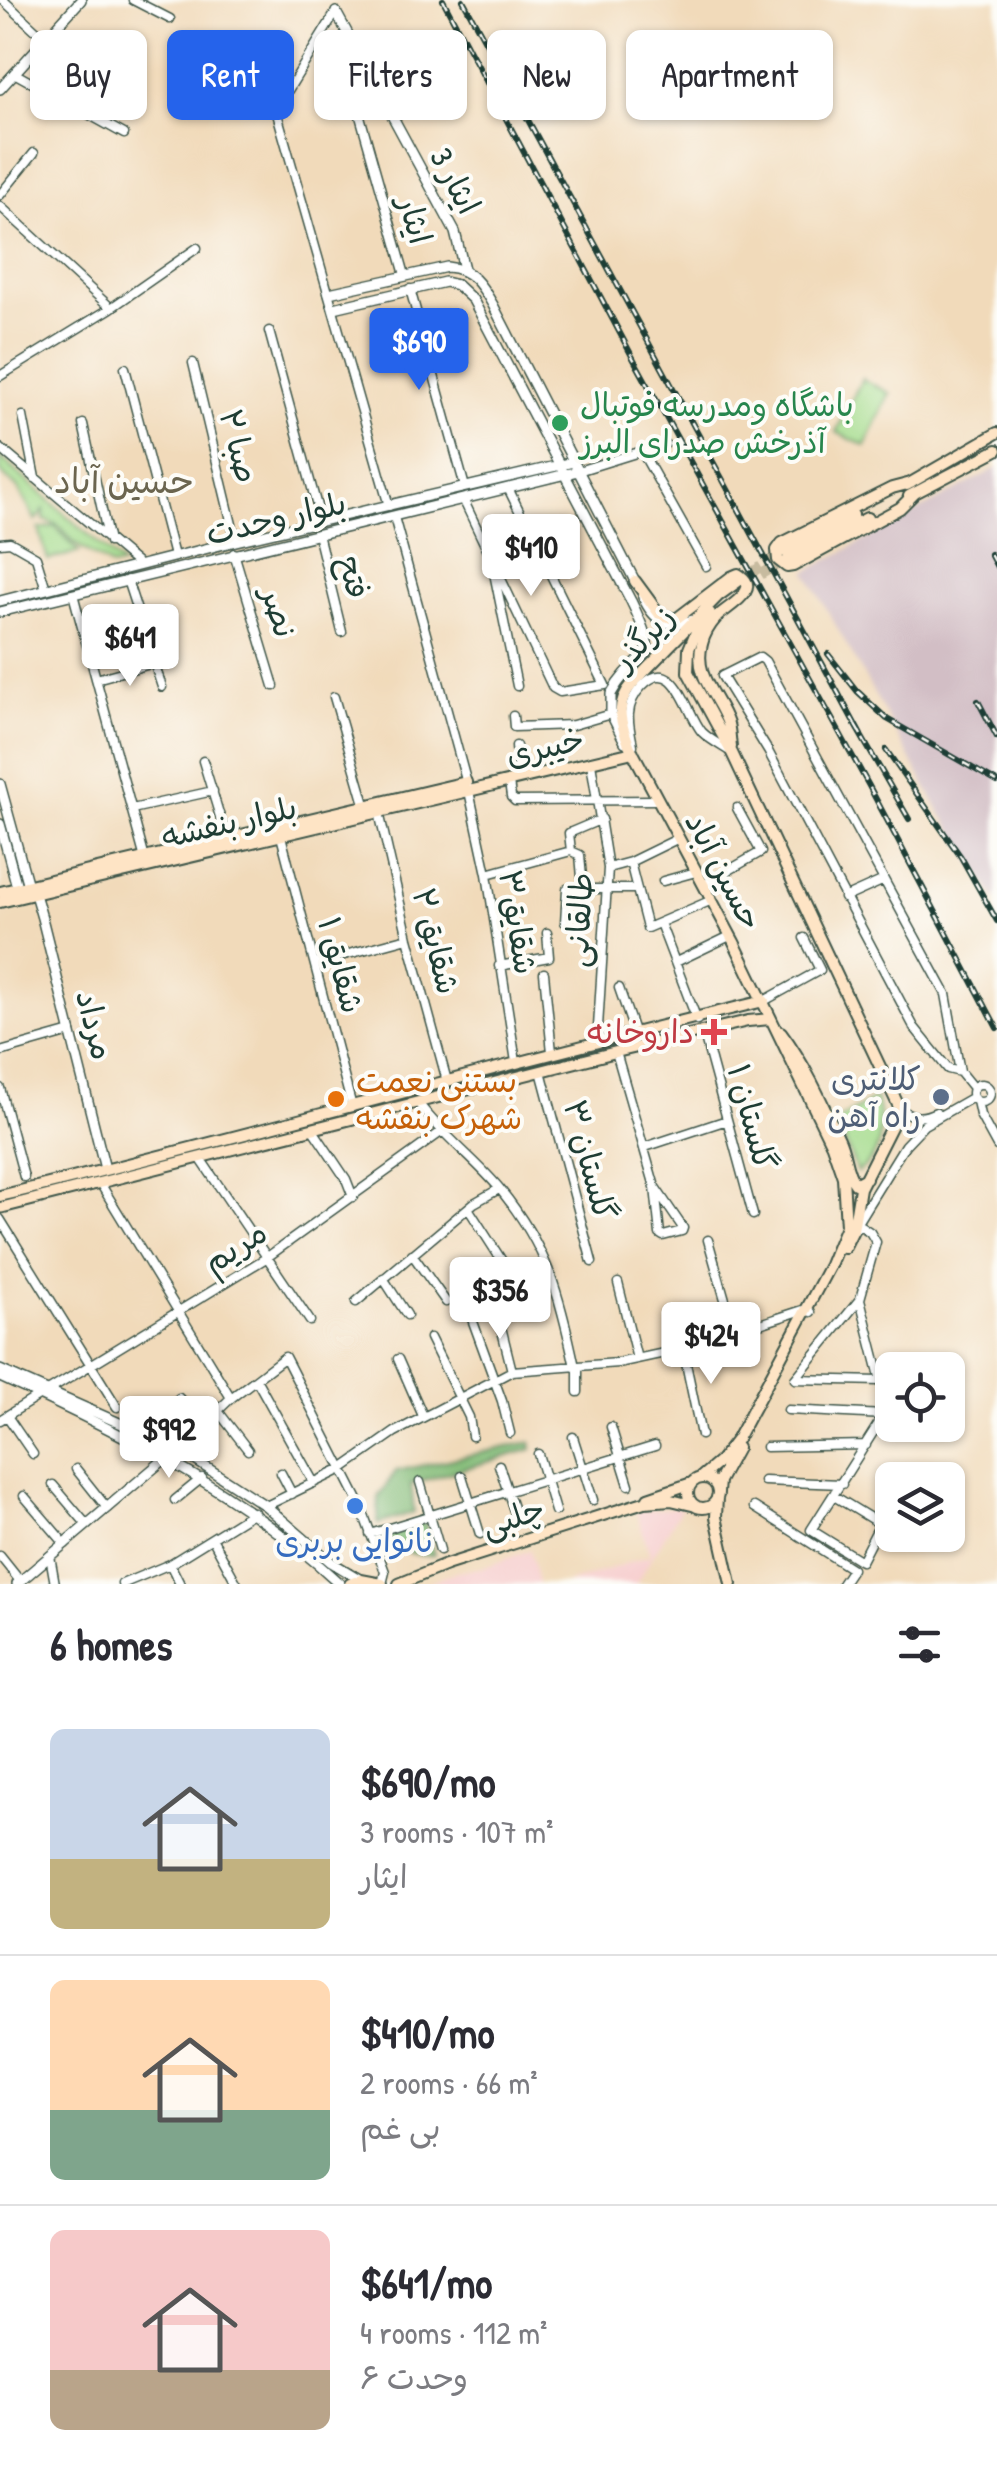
<!DOCTYPE html>
<html lang="en">
<head>
<meta charset="utf-8">
<style>
  :root { --surface:#fff; --page:#f7f7f7; --text:#2b2b33; --muted:#7c7c81; --line:#e1e1e2; --accent:#2563eb }
  body { margin:0; font-family:"Patrick Hand","Playpen Sans Arabic",sans-serif; background:var(--page); color:var(--text); height:100vh; display:flex; flex-direction:column; font-size:38px; white-space:nowrap }
  * { box-sizing:border-box; margin:0 }
  p { font-size:32px; color:var(--muted) }
  .icon { flex:none; width:55px; height:55px; fill:none; stroke:currentColor; stroke-width:2; stroke-linecap:round; stroke-linejoin:round }
  .map { position:relative; height:1584px; overflow:hidden }
  .panel { display:flex; flex-direction:column; background:var(--surface); flex:1 }
  .panel>* { flex:none }
  .banner { position:absolute; left:30px; top:30px; width:938px; height:90px; display:flex; gap:20px }
  .buttons { position:absolute; left:875px; top:1352px; display:grid; gap:20px }
  .buttons a { display:grid; place-items:center; width:90px; height:90px; border-radius:15px; background:var(--surface); box-shadow:0 2px 8px #0004; font-size:50px }
  .price { position:absolute; translate:-50% -85px; padding:0 22px; border-radius:10px; background:#fff; color:#222; font-size:32px; line-height:65px; filter:drop-shadow(0 2px 5px #0008) }
  .price::after { content:''; position:absolute; left:50%; top:60px; width:30px; height:22px; margin-left:-15px; background:inherit; clip-path:polygon(0 0,100% 0,50% 100%) }
  .price.current { background:var(--accent); color:#fff }
  ul { padding:0; list-style:none }
  li { display:flex; align-items:center; gap:30px; height:250px; padding:0 50px }
  li+li { border-top:2px solid var(--line) }
  li span { display:grid; place-items:center; flex:none; width:280px; height:200px; border-radius:15px; color:#555 }
  li>.icon { margin-inline-start:auto }
  span .icon { width:120px; height:120px; fill:#fffc; stroke-width:1 }
  li b { font-size:42px }
  h2 { display:flex; justify-content:space-between; align-items:center; height:120px; padding:0 50px; font-size:42px }
  .pill { padding:0 35px; border-radius:15px; background:var(--surface); box-shadow:0 2px 8px #0004; font-size:35px; line-height:90px }
  .pill.current { background:var(--accent); color:#fff }
  .map>svg:first-child { display:block }
</style>
</head>
<body>
<div class="map">
<svg width="997" height="1584" viewBox="0 0 997 1584">
  <rect width="100%" height="100%" fill="#fdfcf7"/>
  <filter id="ink" filterUnits="userSpaceOnUse"><feTurbulence type="fractalNoise" baseFrequency=".01" numOctaves="2"/><feDisplacementMap in="SourceGraphic" scale="20" xChannelSelector="R" yChannelSelector="G"/><feConvolveMatrix kernelMatrix="1 2 1 2 8 2 1 2 1" color-interpolation-filters="sRGB"/></filter>
  <filter id="wash" filterUnits="userSpaceOnUse"><feTurbulence type="fractalNoise" baseFrequency=".0048" numOctaves="4" result="noise"/><feDisplacementMap in="SourceGraphic" scale="40" xChannelSelector="R" yChannelSelector="G"/><feGaussianBlur stdDeviation="2.25" result="paint"/><feColorMatrix in="noise" values="0 0 0 0 0 0 0 0 0 0 0 0 0 0 0 0 0 1.4 0 .05"/><feComposite in="paint" operator="in"/></filter>
  <g filter="url(#wash)">
    <rect width="100%" height="100%" fill="#f1daba"/>
    <path fill="#f7d0d0" d="M682,1507L636,1584H566L650,1555L636,1511Z
      M530,1550L538,1584H424L452,1573L485,1567Z"/>
    <path fill="#d2bec5" d="M997,468V901L938,808L806,572Z"/>
    <path fill="#a5dc8d" stroke="#628c60" stroke-width="2.5" d="M862,379L890,393L865,446L836,432Z
      M0,457L123,565L111,567C100,556 87,553 76,544C61,531 66,526 44,520V510L36,521L17,487L0,472Z
      M55,526L79,552L48,560L39,529Z
      M876,1098C883,1125 884,1156 857,1172L837,1121Z"/>
    <path fill="#84bc78" stroke="#527c56" stroke-width="2.5" d="M531,1442L532,1449L411,1484L414,1512L378,1524L379,1496L396,1471Z
      M425,1522L434,1555C414,1557 395,1550 386,1532Z"/>
  </g>
  <g filter="url(#ink)">
    <g fill="none" stroke-linecap="round" stroke-linejoin="round">
      <path stroke="#c7bb9f" stroke-width="10" stroke-dasharray="10 5" stroke-linecap="butt" d="M740,580L784,552
        M748,582L785,560"/>
      <defs>
        <path id="minor" d="M3,0L45,39
          M133,0L170,19
          M336,12L276,110L389,506
          M345,63L405,275
          M14,73L124,134
          M0,195L34,153
          M0,206L111,308
          M410,289L465,487
          M269,331L321,521
          M193,363L236,541
          M125,368L174,556
          M0,376L111,308L197,248
          M23,416L35,478
          M83,424L109,542
          M0,448L139,565
          M642,452L706,566
          M578,471L665,444
          M508,488L605,685
          M463,499L553,688L560,692L605,685
          M394,517L469,791L487,874L516,1062
          M318,534L342,632
          M0,543L10,542L36,557L46,589
          M234,553L274,686
          M494,573L517,686
          M127,580L162,687
          M73,594L145,859
          M96,679L154,663
          M334,697L365,804
          M513,716L514,727L573,725L611,714
          M633,745C628,723 624,705 642,686C675,652 686,713 702,732C709,739 720,745 728,750
          M516,746L518,779
          M203,761L228,843
          M591,763L608,868L597,1043
          M509,782L511,797L515,801L658,800
          M132,809L213,791
          M379,812L408,938L447,1081
          M281,836L352,1107
          M630,862L647,928L712,900
          M608,868L630,862L679,838
          M487,874L571,851
          M663,881L696,872
          M703,885L761,852L737,808
          M583,889L580,855L571,851L569,833L602,819
          M844,898L884,880
          M565,922L567,889H637
          M660,923L697,1020
          M676,962L730,936
          M315,963L408,938
          M499,966L549,957L547,933
          M544,973L552,1052
          M619,988L635,1034
          M764,1001L820,970L804,938
          M703,1031L753,1215
          M0,1052L71,1032
          M616,1052L655,1187L660,1234L663,1236L682,1231L683,1228L655,1187
          M541,1071L592,1262
          M960,1072L946,994L765,661L760,657L722,676L768,751L914,1027L948,1069L960,1072L973,1088
          M972 1093a9 9 0 1 1 18 0a9 9 0 1 1-18 0Z
          M0,1088L24,1177
          M977,1101L980,1115L997,1146
          M419,1104C443,1136 475,1159 500,1189C548,1248 560,1296 575,1367
          M900,1109C914,1118 921,1119 936,1112
          M313,1130L346,1179L353,1197
          M645,1147L727,1120
          M200,1158L310,1321
          M100,1183L231,1398
          M468,1208L511,1275
          M0,1219L117,1407
          M855,1226L905,1145L924,1125L973,1097
          M708,1240L734,1331
          M412,1254L446,1302
          M383,1278L407,1315
          M618,1283L637,1359
          M356,1302L474,1203L499,1189
          M496,1307L512,1371
          M472,1319L502,1401L510,1433
          M430,1338L469,1417L472,1436
          M683,1349L701,1435
          M398,1359L423,1416
          M256,1379L314,1483
          M795,1379L860,1299
          M795,1379L880,1381
          M48,1391L266,1258L441,1132
          M578,1392V1367
          M179,1398L202,1426
          M788,1410L884,1415
          M218,1411L248,1450
          M7,1416L33,1454
          M0,1420L40,1395
          M611,1427L629,1485
          M573,1437L593,1500
          M766,1447L866,1445
          M178,1449L231,1398L285,1357L359,1502L385,1572L382,1584
          M538,1454L555,1511
          M499,1465L517,1520
          M76,1469L107,1508
          M281,1473L292,1494
          M462,1476L480,1534
          M764,1481L842,1484
          M420,1482L440,1550
          M53,1485L87,1525
          M24,1496L65,1544
          M834,1496L880,1524L861,1561L811,1530L884,1415L886,1400L860,1299L876,1242L870,1232L861,1226L853,1230
          M175,1500L202,1478
          M266,1506L342,1469L395,1432L512,1371L618,1363L683,1349L806,1309L811,1312
          M754,1507L852,1569L842,1584
          M370,1534L655,1446
          M212,1538L237,1584
          M0,1556L20,1581
          M50,1556L55,1584
          M170,1564L180,1584
          M122,1584L170,1564L254,1512"/>
        <path id="tertiary" d="M336,12L455,232L464,269
          M0,89L81,0
          M329,293L447,267C472,269 481,284 493,305L636,583
          M334,308L445,282L457,285L473,300L631,601C665,672 640,642 611,694V714L625,742
          M643,597C654,622 667,628 693,620
          M0,601L236,541L573,462
          M0,612L578,471
          M0,784L28,886L35,894L42,918L105,1169
          M0,824L19,894
          M0,1370L178,1449L266,1506L331,1562L361,1580
          M0,1377C123,1433 240,1491 340,1584
          M17,1584L167,1457"/>
        <path id="secondary" d="M911,483L892,488L782,543L777,550L778,560L787,567L793,566L900,508L915,493
          M907,485L997,433
          M909,496L997,450
          M785,552L853,515
          M788,559L867,518
          M635,581L660,615L676,619L731,577L738,574C764,589 728,606 717,617C710,625 704,635 702,644C693,676 719,697 728,724C730,731 730,740 731,747
          M710,613L698,627L689,649L688,672L732,753L900,1109L860,1188L853,1230L844,1248
          M0,892L466,782
          M0,902L633,752
          M781,1032C805,1064 822,1102 839,1139C846,1153 845,1171 855,1184L866,1178
          M0,1196C256,1134 508,1062 764,1001
          M0,1208L616,1052L748,1021L771,1019
          M700,1478L720,1461L737,1439L830,1265L846,1226L843,1177L832,1145L734,942L630,747C620,722 614,705 633,683L718,596L740,580
          M688 1493a15 15 0 1 1 30 0a15 15 0 1 1-30 0Z
          M718,1493L719,1481L737,1448
          M717,1497L716,1517L731,1584
          M648,1498L692,1483
          M350,1584L361,1580L382,1584
          M399,1584L446,1565L644,1502L671,1500L696,1506"/>
      </defs>
      <use href="#minor" stroke="#3e5548" stroke-width="11"/>
      <use href="#tertiary" stroke="#3e5548" stroke-width="12"/>
      <use href="#secondary" stroke="#3e5548" stroke-width="14"/>
      <use href="#minor" stroke="#fff" stroke-width="8"/>
      <use href="#tertiary" stroke="#fff" stroke-width="9"/>
      <use href="#secondary" stroke="#fee4c5" stroke-width="10"/>
      <defs>
        <path id="rail" d="M443,0L632,356L869,786L997,1028
          M463,0L861,735
          M990,554L997,567
          M828,654L857,691L887,719L997,782
          M978,701L997,737
          M855,725L909,819
          M886,750L961,857L997,921"/>
      </defs>
      <use href="#rail" stroke="#1f3d34" stroke-width="6"/>
      <use href="#rail" stroke="#fdfcf7" stroke-width="2.5" stroke-dasharray="8" stroke-linecap="butt"/>
    </g>
  </g>
  <circle fill="#2e9e5b" stroke="#fdfcf7" stroke-width="4" cx="560" cy="423" r="10"/>
  <path fill="#e0444e" stroke="#fdfcf7" stroke-width="4" d="M709 1017h10v10h10v10h-10v10h-10v-10h-10v-10h10z"/>
  <circle fill="#5c6f8a" stroke="#fdfcf7" stroke-width="4" cx="941" cy="1097" r="10"/>
  <circle fill="#e8710a" stroke="#fdfcf7" stroke-width="4" cx="336" cy="1099" r="10"/>
  <circle fill="#3f7fe0" stroke="#fdfcf7" stroke-width="4" cx="355" cy="1506" r="10"/>
  <g text-anchor="middle" stroke-width="8" stroke-linejoin="round" paint-order="stroke">
    <g font-size="32" fill="#1f3d34" stroke="#fdfcf7">
      <text transform="translate(455 181) rotate(62)" y="11">ایثار 3</text>
      <text transform="translate(415 220) rotate(74)" y="11">ایثار</text>
      <text transform="translate(239 446) rotate(76)" y="11">صبا ۲</text>
      <text transform="translate(276 518) rotate(-13)" y="11">بلوار وحدت</text>
      <text transform="translate(354 577) rotate(76)" y="11">فتح</text>
      <text transform="translate(279 612) rotate(73)" y="11">نصر</text>
      <text transform="translate(643 638) rotate(-47)" y="11">زیرگذر</text>
      <text transform="translate(545 747) rotate(-13)" y="11">خیبری</text>
      <text transform="translate(229 822) rotate(-13)" y="11">بلوار بنفشه</text>
      <text transform="translate(724 871) rotate(62)" y="11">حسین آباد</text>
      <text transform="translate(579 920) rotate(-87)" y="11">طالقانی</text>
      <text transform="translate(518 922) rotate(81)" y="11">شقایق۳</text>
      <text transform="translate(436 941) rotate(76)" y="11">شقایق ۲</text>
      <text transform="translate(341 965) rotate(75)" y="11">شقایق ۱</text>
      <text transform="translate(95 1025) rotate(76)" y="11">مرداد</text>
      <text transform="translate(752 1117) rotate(75)" y="11">گلستان ۱</text>
      <text transform="translate(590 1160) rotate(75)" y="11">گلستان ۳</text>
      <text transform="translate(235 1247) rotate(-33)" y="11">مریم</text>
      <text transform="translate(513 1517) rotate(-18)" y="11">چلبی</text>
    </g>
    <g font-size="32" fill="#27864d" stroke="#fdfcf7" text-anchor="start">
      <text x="580" y="416">باشگاه ومدرسه فوتبال<tspan x="580" dy="37">آذرخش صدرای البرز</tspan></text>
    </g>
    <g font-size="32" fill="#be3a42" stroke="#fdfcf7" text-anchor="end">
      <text x="694" y="1043">داروخانه</text>
    </g>
    <g font-size="32" fill="#4e5e75" stroke="#fdfcf7" text-anchor="end">
      <text x="921" y="1090">کلانتری<tspan x="921" dy="37">راه آهن</tspan></text>
    </g>
    <g font-size="32" fill="#c56008" stroke="#fdfcf7" text-anchor="start">
      <text x="356" y="1092">بستنی نعمت<tspan x="356" dy="37">شهرک بنفشه</tspan></text>
    </g>
    <g font-size="32" fill="#366cbe" stroke="#fdfcf7">
      <text x="355" y="1552">نانوایی بربری</text>
    </g>
    <g font-size="35" fill="#6b654f" stroke="#fdfcf7">
      <text x="124" y="493">حسین آباد</text>
    </g>
  </g>
</svg>
<div class="buttons">
<a><svg class="icon" aria-label="locate" viewBox="0 0 24 24"><circle cx="12" cy="12" r="6"/><path d="M12 2v4M12 18v4M2 12h4M18 12h4"/></svg></a>
<a><svg class="icon" aria-label="layers" viewBox="0 0 24 24"><path d="M12 4l9 5-9 5-9-5zM3 14l9 5 9-5"/></svg></a>
</div>
<b class="price current" style="left:419px;top:393px">$690</b>
<b class="price" style="left:531px;top:599px">$410</b>
<b class="price" style="left:130px;top:689px">$641</b>
<b class="price" style="left:500px;top:1342px">$356</b>
<b class="price" style="left:711px;top:1387px">$424</b>
<b class="price" style="left:169px;top:1481px">$992</b>
<div class="banner">
<a class="pill">Buy</a>
<a class="pill current">Rent</a>
<a class="pill">Filters</a>
<a class="pill">New</a>
<a class="pill">Apartment</a>
</div>
</div>
<section class="panel">
<h2>6 homes<svg class="icon" aria-label="filters" viewBox="0 0 24 24"><path d="M4 7h16M4 17h16"/><circle cx="9" cy="7" r="2"/><circle cx="15" cy="17" r="2"/></svg></h2>
<ul>
<li><span style="background:linear-gradient(#c9d6e8 65%,#c2b280 0)"><svg class="icon" aria-label="home" viewBox="0 0 24 24"><path d="M3 11l9-7 9 7M6 9v11h12V9"/></svg></span><div><b>$690/mo</b><p>3 rooms · 107 m²</p><p>ایثار</p></div></li>
<li><span style="background:linear-gradient(#ffd9b3 65%,#7fa58c 0)"><svg class="icon" aria-label="home" viewBox="0 0 24 24"><path d="M3 11l9-7 9 7M6 9v11h12V9"/></svg></span><div><b>$410/mo</b><p>2 rooms · 66 m²</p><p>بی غم</p></div></li>
<li><span style="background:linear-gradient(#f6c9c9 70%,#b9a48a 0)"><svg class="icon" aria-label="home" viewBox="0 0 24 24"><path d="M3 11l9-7 9 7M6 9v11h12V9"/></svg></span><div><b>$641/mo</b><p>4 rooms · 112 m²</p><p>وحدت ۶</p></div></li>
</ul>
</section>
</body>
</html>
